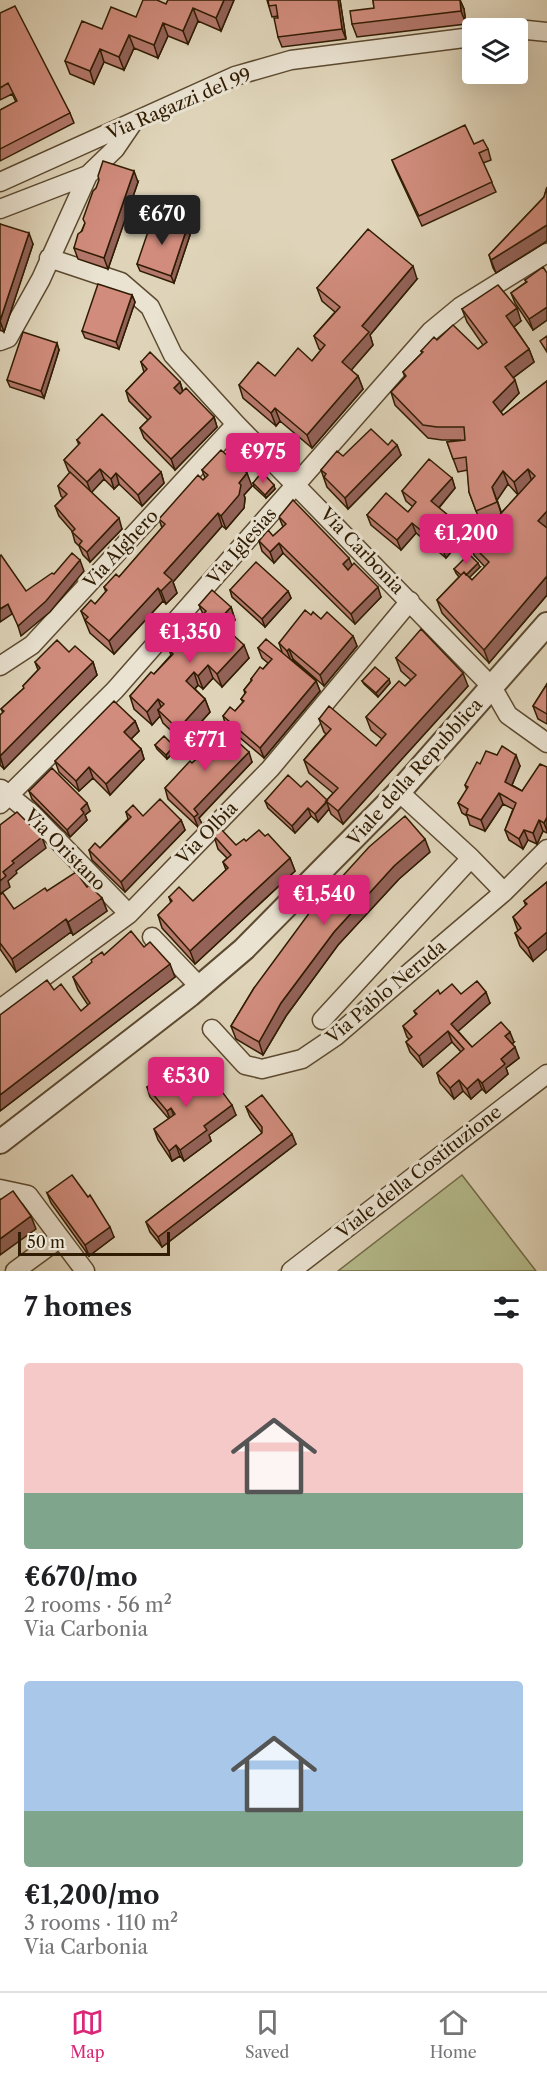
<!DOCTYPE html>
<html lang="en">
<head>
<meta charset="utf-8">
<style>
  :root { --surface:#fff; --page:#f6f6f6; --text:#202124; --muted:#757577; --line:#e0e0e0; --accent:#db2777 }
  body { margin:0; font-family:"Libre Caslon Text",serif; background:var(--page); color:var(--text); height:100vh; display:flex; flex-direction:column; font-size:22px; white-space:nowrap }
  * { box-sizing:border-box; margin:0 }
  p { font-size:20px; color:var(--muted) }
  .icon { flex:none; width:33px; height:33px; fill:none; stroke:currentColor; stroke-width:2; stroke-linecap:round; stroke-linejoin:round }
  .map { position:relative; height:1271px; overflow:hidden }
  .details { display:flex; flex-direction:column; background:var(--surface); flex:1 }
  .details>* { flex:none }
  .fabs { position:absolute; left:462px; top:18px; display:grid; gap:12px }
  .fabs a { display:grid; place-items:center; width:66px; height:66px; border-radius:6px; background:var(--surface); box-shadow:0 6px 24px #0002; font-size:30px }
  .scale { position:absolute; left:18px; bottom:15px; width:152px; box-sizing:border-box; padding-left:6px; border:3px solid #301c02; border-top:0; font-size:16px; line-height:21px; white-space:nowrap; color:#301c02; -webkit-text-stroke:4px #eae3d2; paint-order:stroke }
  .price { position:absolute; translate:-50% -51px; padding:0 14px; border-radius:6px; background:var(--accent); color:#fff; font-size:20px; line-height:39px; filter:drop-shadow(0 2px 3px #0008) }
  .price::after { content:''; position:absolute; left:50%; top:36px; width:18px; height:14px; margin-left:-9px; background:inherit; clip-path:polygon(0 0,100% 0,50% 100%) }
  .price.active { background:#222; color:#fff }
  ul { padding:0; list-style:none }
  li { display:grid; align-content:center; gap:12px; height:318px; padding:0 24px }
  li span { display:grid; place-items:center; height:186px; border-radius:6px; color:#555 }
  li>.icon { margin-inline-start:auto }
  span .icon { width:108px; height:108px; fill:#fffc; stroke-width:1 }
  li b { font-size:26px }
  h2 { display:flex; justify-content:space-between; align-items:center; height:72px; padding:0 24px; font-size:26px }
  .tabs { display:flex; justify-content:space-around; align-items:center; height:84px; border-top:2px solid var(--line); background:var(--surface); font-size:16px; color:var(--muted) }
  .tabs a { display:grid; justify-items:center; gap:3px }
  .tabs .active { color:var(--accent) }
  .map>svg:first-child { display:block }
</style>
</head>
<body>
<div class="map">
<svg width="547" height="1271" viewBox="0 0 547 1271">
  <rect width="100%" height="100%" fill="#dfd4b9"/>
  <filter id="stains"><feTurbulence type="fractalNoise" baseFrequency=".00333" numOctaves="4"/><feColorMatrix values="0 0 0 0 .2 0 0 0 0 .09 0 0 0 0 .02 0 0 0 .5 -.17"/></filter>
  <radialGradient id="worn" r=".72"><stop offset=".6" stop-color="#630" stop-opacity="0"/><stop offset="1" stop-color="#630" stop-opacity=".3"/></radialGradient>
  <path fill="#b5bc8d" stroke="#726c48" stroke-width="1.5" d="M462,1175L536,1271H338Z"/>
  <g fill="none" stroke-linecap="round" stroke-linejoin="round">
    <defs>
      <path id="minor" d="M518,31L527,30L547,32
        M0,182L235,76L291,60L472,37
        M0,209L88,175
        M49,258L121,282L150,307L173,355L236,424L492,687L508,715L547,743
        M0,341L8,338L41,279L88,175L115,149L132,124
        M0,666L32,645L236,424
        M1,789L33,815L129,914
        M399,792L471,858L504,892
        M0,804L115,690L431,331L460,307L547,253
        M152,937L200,987
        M0,1009L129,914L270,769L410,601
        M322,1020L471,858
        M212,1029L245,1065L262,1069L302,1059L336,1036L395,985L504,892L547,849
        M0,1189L28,1195L85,1271
        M15,1271L60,1238
        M291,1271L547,1074"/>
      <path id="tertiary" d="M0,1142L190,995L244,949L399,792L547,624"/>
    </defs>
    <use href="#minor" stroke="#5c4a30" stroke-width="21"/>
    <use href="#tertiary" stroke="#5c4a30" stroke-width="26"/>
    <use href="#minor" stroke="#eae3d2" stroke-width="18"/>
    <use href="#tertiary" stroke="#eae3d2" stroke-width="22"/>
  </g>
  <path fill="#b4786c" stroke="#301c02" stroke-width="1.5" fill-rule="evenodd" d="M168,0H234L221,31L198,21L188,44L168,36L158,58L134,48L124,70L104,62L94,84L70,74L65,61L102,29L136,17L166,4Z
    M267,0H340L346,39L282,47L278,37V16L272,17Z
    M373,0H460L464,9L466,24L357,37L352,24L374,8Z
    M0,13L70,113L74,123L0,161V110L16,102L12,94L0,100Z
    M474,144L488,149L491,160L483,163L496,192L422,226L396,170L392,160Z
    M138,182L108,269L78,259L74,248L85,223Z
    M547,187V241L496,273L493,268L489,255L544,197Z
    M0,224L33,244L4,332L0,330Z
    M190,235L174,283L140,271L137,264Z
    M547,273V320L533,330L515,303L511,293L526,282L525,280Z
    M417,279L370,335L373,345L351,370L358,376L363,389L312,448L280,421L276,426L243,398L239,385L275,376L312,361L321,350L319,349L314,336L335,312L322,301L317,288Z
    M132,295L135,302L119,349L85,338L82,331Z
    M462,309L521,321L514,327L529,349L534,362L513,378L519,393L501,412L503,415L547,381V595L489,663L442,613L437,600L459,577L456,573L454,569L480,567L469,577L472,580L485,567L474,555L469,542L485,531L499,516L481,524L469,492L468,470L458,472L447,442L461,440H442L428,438L395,405L391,392L405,377L403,372L422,353L421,351L437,340L478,349L483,345L467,322ZM508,484L518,495L501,513L497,500Z
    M59,350L44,398L10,387L7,380Z
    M141,362L180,382L183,391L214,417L217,427L175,470L144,438L140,428L148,420L129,401L126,391L144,372Z
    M77,440L161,472L164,483L142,506L119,484L114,489L104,479L91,492L122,529L90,562L83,555L79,546L75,542L72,531L59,516L55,506L63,498L61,496L58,486L70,473L68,470L64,460L79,445Z
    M388,445H397L401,455L348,509L327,487L321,470L343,456Z
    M202,470L252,486L244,495L245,498L244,508L226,529L222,526L173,582L177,593L166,604L163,601L114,654L90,633L81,611L95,604L106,592L104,587L119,577L162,528L159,519L205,478Z
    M452,478L455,488L439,508L461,526L464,537L446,558L416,533L401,550L371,525L367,515L408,512L413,507L406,501L402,491Z
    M253,483L275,489L266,498L254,487Z
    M279,517L352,566L381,597L355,624L283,553L274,563L262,551L259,541L273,536L283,527Z
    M230,590L288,591L291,598L265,627L232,597Z
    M199,605L231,607L235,620L227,629L249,658L222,687L213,678L203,689L198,685L195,689L205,699L210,712L183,742L163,723L160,716L152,725L134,709L130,696L154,674L171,655L169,650L203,614Z
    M311,615L321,619L353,636L357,646L324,686L293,659L292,660L316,681L320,691L264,758L226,726L223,716L235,711L243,702L241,699L245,694L244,690L251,681V679L263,669L268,663L262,658L258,648L282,652L279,643Z
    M69,652L93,662L97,675L4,769L0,765V715L3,713L1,709L24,688L23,686L38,670L35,662Z
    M396,658L468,686L343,824L331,814L329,809L318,822L311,816L295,833L268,808L265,801L301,787L327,800L333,793L309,773L304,760L326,734L324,732L319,719L376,746L382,739L371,730L366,717L405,686L411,680L401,671Z
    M389,679L390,683L378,697L364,684L362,681Z
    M547,684V724L538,719L533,706Z
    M135,721L139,731L131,739L141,749L144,759L110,795L93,778L79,791L59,772L55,761Z
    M222,730L226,740L224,746L231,748L252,762L199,818L202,824L198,827L168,799L165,788L202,754L200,750L206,749L210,745L207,736Z
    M155,745L174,746L176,750L167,759L157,749Z
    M480,764L520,766L512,785L522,791L547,767V833L543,831L537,844L528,840L523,849L509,840L505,830L513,809L503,804L485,831L470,825L467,816L462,813L458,803L467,790L465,785Z
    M29,791L90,811L85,815L87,820L70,837L32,799Z
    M126,812L143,816L181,820L185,830L125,892L92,860L89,850L100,848L128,819Z
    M214,836L236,845L246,841L265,836L290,858L295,871L195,964L162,928L158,915L171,903L169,897L193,901L226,870L223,862L227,858L218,849Z
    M430,852L399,879L338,945L286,1016L263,1055L236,1039L231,1026L254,988Z
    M547,882L533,961L520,946L515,933L518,931L513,917L526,906L524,901Z
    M87,887L102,898L107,911L73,935L71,932L16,972L0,949V895L14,909L47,891Z
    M144,947L175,977L0,1111L54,990L81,1011L88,1005L78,990L73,977L104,955Z
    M440,994H461L490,1003L458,1031L472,1047L514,1042L512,1044L519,1058L506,1068L508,1074L486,1093L482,1089L471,1099L463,1091L454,1099L440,1083L437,1073L461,1052L452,1042L423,1067L410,1052L406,1042L409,1039L407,1037L403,1026L416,1015L414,1011Z
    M177,1079L184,1084L197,1090L236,1115L209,1135L211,1141L184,1161L180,1156L172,1161L158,1140L154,1129L169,1119L150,1097L147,1087Z
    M246,1107L296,1144L162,1247L150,1232L146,1222L262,1133L250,1117Z
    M47,1193L114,1237L89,1256L51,1203Z"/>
  <path fill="#926258" stroke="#301c02" stroke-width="1.5" d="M224,0H234L221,31L216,18Z
    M338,0H340L346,39L342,29Z
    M460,0L464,9L466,24L461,11Z
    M193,8L198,21L188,44L183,31Z
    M163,23L168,36L158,58L154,45Z
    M129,35L134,48L124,70L119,57Z
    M100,49L104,62L94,84L90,71Z
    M134,171L138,182L108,269L104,258Z
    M547,225V241L496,273L491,260Z
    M187,228L190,235L174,283L171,276Z
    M29,233L33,244L4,332L0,321Z
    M413,266L417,279L370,335L373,345L347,375L342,362L362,326Z
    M132,295L135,302L119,349L116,342Z
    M547,307V320L533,330L529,319Z
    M517,308L521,321L511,329L506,316Z
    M57,343L59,350L44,398L41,391Z
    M529,349L534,362L510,380L505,367Z
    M358,376L363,389L312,448L307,435Z
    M515,380L519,393L498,415L493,402Z
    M180,382L183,393L178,398L174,388Z
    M275,408L280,421L276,426L271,413Z
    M214,417L217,427L175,470L171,459Z
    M397,445L401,455L348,509L345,498Z
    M100,469L104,479L91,493L87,482Z
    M528,469L532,482L518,495L514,482Z
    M503,471L508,484L497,500L502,514L492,487Z
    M161,472L164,483L142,506L138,495Z
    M116,473L119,484L114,489L111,479Z
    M247,473L252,486L244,495L245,498L244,508L226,529L221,516L239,483Z
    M452,478L455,488L435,512L431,501Z
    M274,485L275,489L266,498L265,495Z
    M547,511V529L538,521Z
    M218,513L222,526L173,582L177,593L166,604L161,591L164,573Z
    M119,518L122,529L90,562L87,552Z
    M412,523L416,533L401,550L397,540Z
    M461,526L464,537L446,558L442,548Z
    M279,543L283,553L274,563L270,552Z
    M349,558L353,568L347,574L343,564Z
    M80,560L84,571L50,612L21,636L18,626Z
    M478,563L480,567L465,582L463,578Z
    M547,576V595L489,663L484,650Z
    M378,587L381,597L355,624L351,614Z
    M158,588L163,601L114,654L109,641Z
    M288,591L291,598L265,627L262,619Z
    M8,604L12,614L0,622V609Z
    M231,607L235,620L222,634L218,621Z
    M353,636L357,646L324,686L320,675Z
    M244,645L249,658L222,687L217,674Z
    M289,649L293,659L291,661L287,651Z
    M93,662L97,675L4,769L0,756Z
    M208,665L213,678L203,689L198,676Z
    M194,672L198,685L190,694L186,681Z
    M463,673L468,686L343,824L338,811Z
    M389,679L390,683L378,697L376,693Z
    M316,681L320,691L264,758L260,748Z
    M158,699L163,712L158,710L160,716L152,725L147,712Z
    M205,699L210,712L183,742L178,729Z
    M135,721L139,731L127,743L124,732Z
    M222,730L226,740L220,754L216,744Z
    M174,746L176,750L167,759L166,755Z
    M141,749L144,759L110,795L106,784Z
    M249,752L252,762L199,818L202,824L198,827L194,817V809Z
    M516,755L520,766L509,792L505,782Z
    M89,767L93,778L79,791L76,781Z
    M499,793L503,804L485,831L481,820Z
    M327,802L329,809L318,822L315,814Z
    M87,803L90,811L85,815L87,820L70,837L67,830L81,809Z
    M308,808L311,816L295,833L292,826Z
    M547,817V831L544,823Z
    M181,820L185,830L125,892L121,882Z
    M539,820L543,831L537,844L533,833Z
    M524,830L528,840L523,849L519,839Z
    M42,837L46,848L16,871L17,873L8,881L10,887L0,894V881L3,872L12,861Z
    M425,839L430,852L399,879L338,945L286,1016L263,1055L259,1042L281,1003L334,932L394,866Z
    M290,858L295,871L195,964L190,951Z
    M102,898L107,911L73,935L68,922Z
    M66,919L71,932L16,972L12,959Z
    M547,932V949L533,961L528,948Z
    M170,964L175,977L0,1111V1095Z
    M486,992L490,1003L455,1034L451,1024Z
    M448,1031L452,1042L423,1067L419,1056Z
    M510,1032L514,1042L509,1047L505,1036Z
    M515,1047L519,1058L506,1068L508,1074L486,1093L482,1083L501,1059Z
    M478,1079L482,1089L471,1099L467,1089Z
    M459,1080L463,1091L454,1099L450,1088Z
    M232,1105L236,1115L209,1135L211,1141L184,1161L180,1150L204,1126Z
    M171,1108L175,1119L171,1122L167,1111Z
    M292,1134L296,1144L162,1247L158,1237Z
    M176,1145L180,1156L172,1161L169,1151Z
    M31,1216L36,1229L0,1255V1239Z
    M110,1227L114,1237L89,1256L85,1245Z"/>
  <path fill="#d18c7d" stroke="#301c02" stroke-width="1.5" d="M143,0H157L166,4L168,0H224L216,18L193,8L183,31L163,23L154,45L129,35L119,57L100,49L90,71L65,61L82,21L102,29L111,7L136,17Z
    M268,0H338L342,29L278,37L274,18H278L276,5L269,6Z
    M373,0H460L461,11L352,24L350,11L374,8Z
    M15,6L70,113L0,149V110L17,101L8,83L0,88V13Z
    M465,125L474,144L483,140L488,149L479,153L492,182L419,216L392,160Z
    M103,161L134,171L104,258L74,248L78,234L82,231L85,223L83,219L93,191L96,188L99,180L98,176Z
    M547,187V225L491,260L489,255L544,197Z
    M153,217L187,228L171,276L137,264Z
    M0,224L29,233L0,321Z
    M368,229L413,266L362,326L369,332L342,362L358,376L307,435L275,408L271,413L239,385L258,362L275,376L298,348L312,361L325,345L314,336L340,307L317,288Z
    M543,267L547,273V307L529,319L511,293L527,282L525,280Z
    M98,284L132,295L116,342L82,331Z
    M498,285L517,308L506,316L529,349L505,367L515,380L493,402L503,415L547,381V511L538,521L547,528V576L484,650L437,600L464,572L472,580L489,562L469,542L482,528L485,531L535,476L528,469L514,482L503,471L492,487L497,502L476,511L469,492L466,457L453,459L447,442L465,440L464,427H437L423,425L391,392L406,376L403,372L423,352L421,351L434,337L437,340L453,325L478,349L487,342L462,309Z
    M23,332L57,343L41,391L7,380Z
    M547,336V352L540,341Z
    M150,352L180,382L174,388L180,394L186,388L214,417L171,459L140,428L151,417L126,391L147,369L141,362Z
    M102,414L161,472L138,495L116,473L111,479L100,469L87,482L64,460L80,443L77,440Z
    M371,429L388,445L392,440L397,445L345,498L324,477L326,474L321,470L337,451L343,456Z
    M221,450L247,473L239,483L241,485L239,495L221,516L218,513L164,573L172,580L161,591L158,588L109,641L85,620L88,617L81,611L91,600L95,604L107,590L104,587L116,574L119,577L165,524L159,519L198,475L203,480L208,475L202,470Z
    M429,459L452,478L431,501L461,526L442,548L412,523L397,540L367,515L386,493L408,512L416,502L402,491Z
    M70,472L119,518L87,552L79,545L82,541L72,532L75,529L55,506L67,494L58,486Z
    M262,472L274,485L265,495L253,483Z
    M293,500L349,558L343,564L348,570L354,563L378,587L351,614L279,543L270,552L259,541L268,530L273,536L286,524L279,517Z
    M72,553L80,560L46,601L18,626L8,604L0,609V556L1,555L26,591L52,573L54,574Z
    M469,554L478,563L466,575L464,572L461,575L454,569Z
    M256,562L288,591L262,619L230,590Z
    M212,590L231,607L218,621L244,645L217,674L208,665L198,676L194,672L186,681L205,699L178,729L158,710L164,704L158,699L147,712L130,696L151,672L154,674L173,654L169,650L206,611L199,605Z
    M305,610L311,615L313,612L321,619L327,612L353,636L320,675L289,649L287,651L279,643Z
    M421,629L463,673L338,811L326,801L338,788L304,760L331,729L319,719L329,706L376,746L386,734L366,717L399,681L405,686L416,675L396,658Z
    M266,639L316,681L260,748L223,716L230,707L235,711L244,701L241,699L246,692L244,690L252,680L251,679L260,667L263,669L272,659L258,648Z
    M57,640L69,652L75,646L93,662L0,756V715L4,711L1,709L24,688L23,686L40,668L35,662Z
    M375,667L389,679L376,693L362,681Z
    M547,684V714L533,706Z
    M114,701L135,721L124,732L141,749L106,784L89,767L76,781L55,761Z
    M213,723L222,730L216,744L221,749L227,743L231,748L238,742L249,752L194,809L198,814L194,817L165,788L190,761L192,763L203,753L200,750L203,747L206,749L212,742L207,736Z
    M164,736L174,746L166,755L155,745Z
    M502,746L516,755L505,782L522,791L540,764L547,767V817L544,823L539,820L533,833L524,830L519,839L505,830L516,803L499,793L481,820L466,814L468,809L458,803L468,787L465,785L477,762L480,764L486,751L497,755Z
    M52,768L87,803L81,809L84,813L67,830L29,791Z
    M288,775L301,787L307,781L327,800L326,801H327L315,814L308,808L292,826L265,801Z
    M160,799L181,820L121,882L89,850L95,843L100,848L131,817L126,812L133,805L143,816Z
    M17,812L42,837L12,861L14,863L3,872L6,876L0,881V825Z
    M405,816L425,839L394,866L334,932L281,1003L259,1042L231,1026L254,988L310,912L369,847Z
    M221,829L236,845L244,839L246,841L259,830L265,836L268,834L290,858L190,951L158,915L172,901L169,897L179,887L193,901L228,868L223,862L231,855L214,836Z
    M76,872L87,887L89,885L102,898L68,922L66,919L12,959L0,943V895L3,893L14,909L45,888L47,891Z
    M547,882V932L528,948L515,933L521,928L513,917L527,904L524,901Z
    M131,931L144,947L150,942L170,964L0,1095V1015L47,980L54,990L61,984L81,1011L90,1003L73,977L92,962L91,960L102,952L104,955Z
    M477,981L486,992L451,1024L472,1047L501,1022L510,1032L505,1036L515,1047L501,1059L505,1064L482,1083L478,1079L467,1089L459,1080L450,1088L437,1073L464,1049L448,1031L419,1056L406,1042L412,1037L403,1026L417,1014L414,1011L438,990L440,994L452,984L461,994Z
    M169,1068L177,1079L179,1077L184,1084L190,1080L197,1090L212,1078L232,1105L204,1126L207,1130L180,1150L176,1145L169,1151L154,1129L175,1114L171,1108L167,1111L147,1087L153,1082L152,1080Z
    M262,1095L292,1134L158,1237L146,1222L262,1133V1127L246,1107Z
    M72,1175L88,1197L90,1195L110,1227L85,1245L47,1193Z
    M13,1191L31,1216L0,1239V1200Z"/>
  <g text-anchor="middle" stroke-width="6" stroke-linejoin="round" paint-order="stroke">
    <g font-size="18" fill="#301c02" stroke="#eae3d2">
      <text transform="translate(179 104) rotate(-23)" y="6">Via Ragazzi del 99</text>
      <text transform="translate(242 546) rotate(-49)" y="6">Via Iglesias</text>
      <text transform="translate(121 549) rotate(-47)" y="6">Via Alghero</text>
      <text transform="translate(362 551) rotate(46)" y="6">Via Carbonia</text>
      <text transform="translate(415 772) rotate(-48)" y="6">Viale della Repubblica</text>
      <text transform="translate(207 833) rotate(-46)" y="6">Via Olbia</text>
      <text transform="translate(65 850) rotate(45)" y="6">Via Oristano</text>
      <text transform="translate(386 992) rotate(-40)" y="6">Via Pablo Neruda</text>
      <text transform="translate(419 1172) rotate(-38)" y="6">Viale della Costituzione</text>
    </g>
  </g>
  <rect width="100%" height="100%" filter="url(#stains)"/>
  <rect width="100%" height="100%" fill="url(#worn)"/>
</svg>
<div class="fabs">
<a><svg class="icon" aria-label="layers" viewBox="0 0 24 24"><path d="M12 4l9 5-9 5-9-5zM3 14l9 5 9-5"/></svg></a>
</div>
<div class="scale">50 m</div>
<b class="price active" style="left:162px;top:246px">€670</b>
<b class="price" style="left:263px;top:484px">€975</b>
<b class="price" style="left:466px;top:565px">€1,200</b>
<b class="price" style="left:190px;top:664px">€1,350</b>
<b class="price" style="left:205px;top:772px">€771</b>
<b class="price" style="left:324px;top:926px">€1,540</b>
<b class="price" style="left:186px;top:1108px">€530</b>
</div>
<section class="details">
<h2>7 homes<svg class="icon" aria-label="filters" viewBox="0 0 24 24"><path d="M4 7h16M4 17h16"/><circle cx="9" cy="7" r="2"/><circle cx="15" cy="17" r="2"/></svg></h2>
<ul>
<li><span style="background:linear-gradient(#f6c9c9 70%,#7fa58c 0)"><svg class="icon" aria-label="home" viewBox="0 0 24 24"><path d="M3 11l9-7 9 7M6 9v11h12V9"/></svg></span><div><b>€670/mo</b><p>2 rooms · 56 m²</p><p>Via Carbonia</p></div></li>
<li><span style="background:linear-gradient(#a9c7e8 70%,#7fa58c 0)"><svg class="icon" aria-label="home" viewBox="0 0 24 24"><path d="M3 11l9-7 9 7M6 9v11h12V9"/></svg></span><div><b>€1,200/mo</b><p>3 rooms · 110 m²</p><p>Via Carbonia</p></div></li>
</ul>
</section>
<nav class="tabs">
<a class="active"><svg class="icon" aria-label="map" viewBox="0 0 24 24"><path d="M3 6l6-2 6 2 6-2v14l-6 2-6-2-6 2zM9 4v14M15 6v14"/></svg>Map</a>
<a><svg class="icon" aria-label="saved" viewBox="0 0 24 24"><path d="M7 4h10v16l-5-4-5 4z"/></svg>Saved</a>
<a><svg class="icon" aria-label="home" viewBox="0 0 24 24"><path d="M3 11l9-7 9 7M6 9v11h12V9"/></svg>Home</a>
</nav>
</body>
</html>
